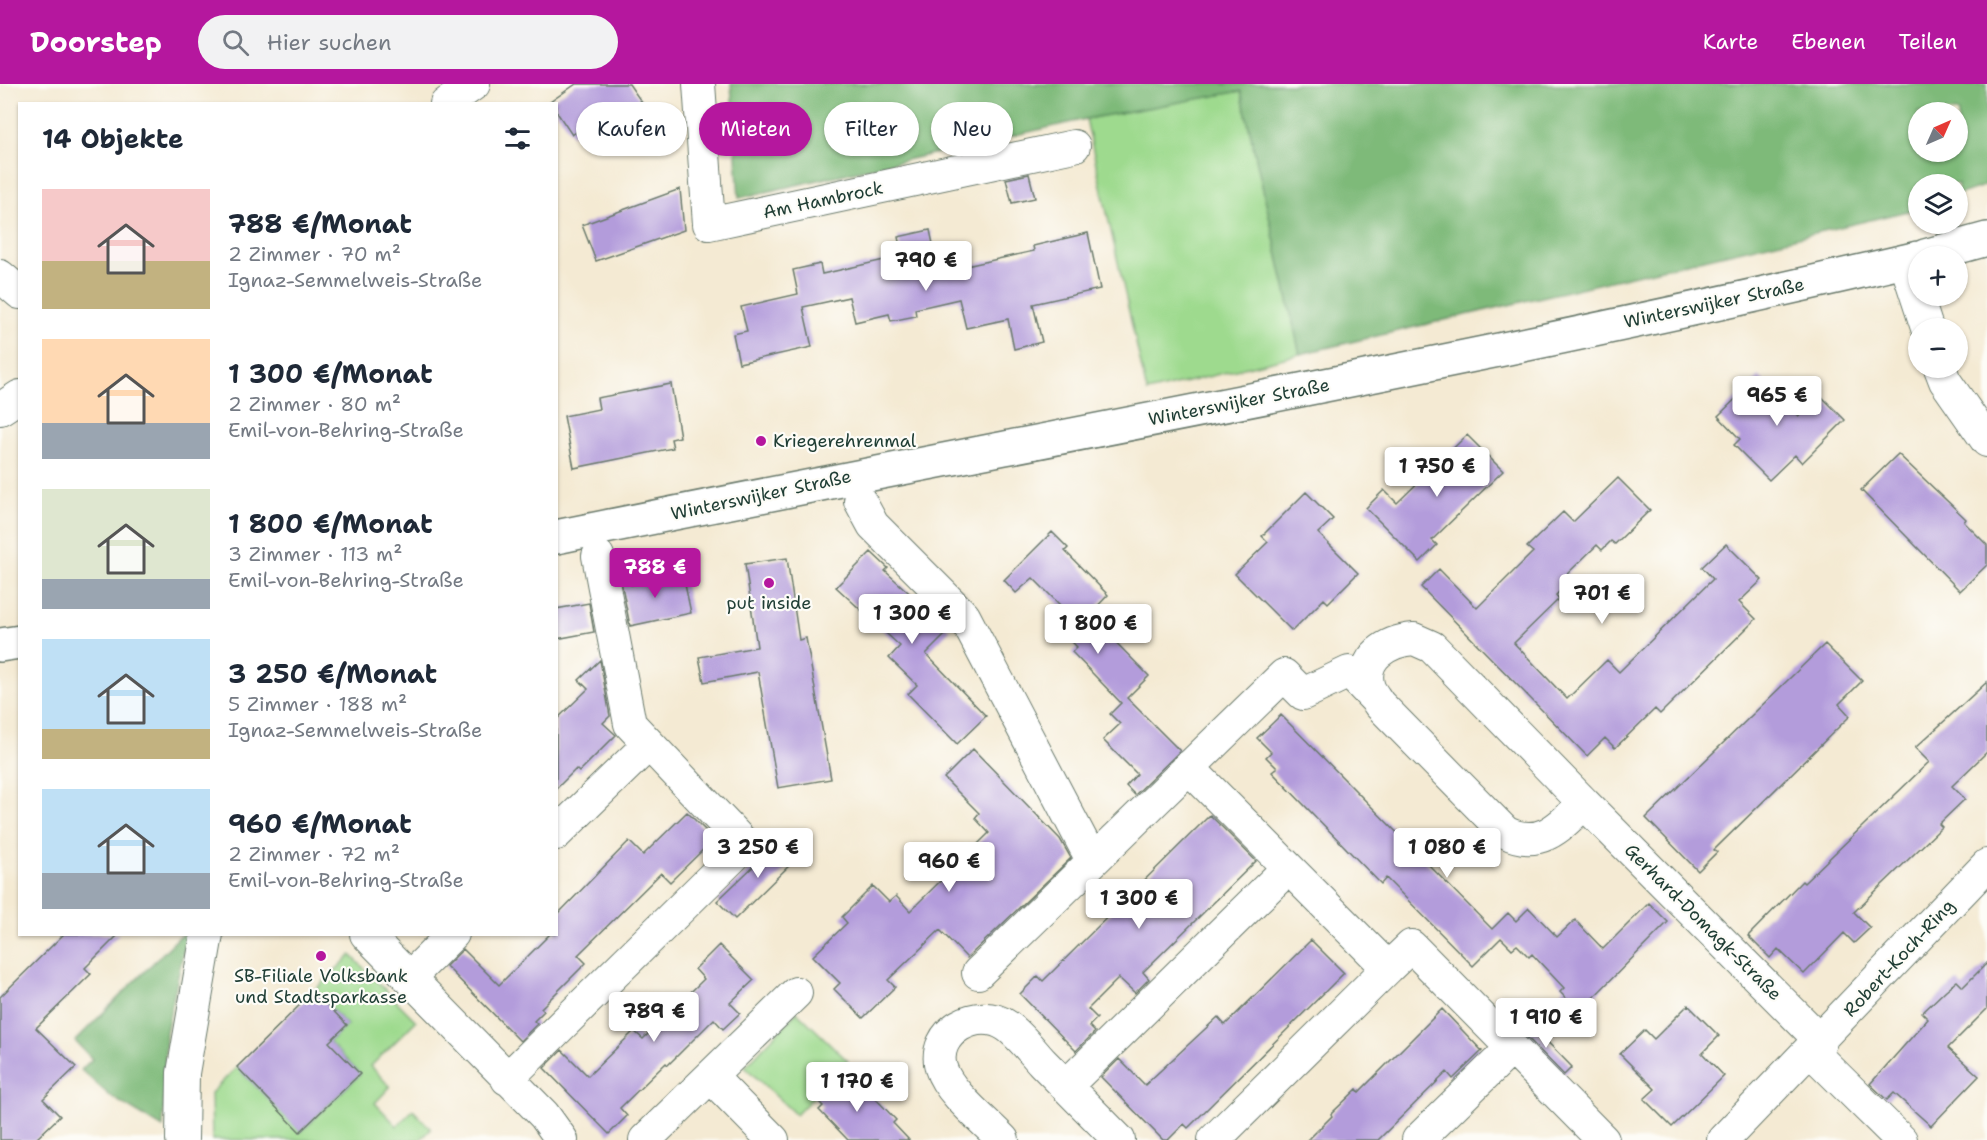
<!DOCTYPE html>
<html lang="de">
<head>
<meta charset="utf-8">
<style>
  :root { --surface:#fff; --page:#f2f2f3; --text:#1f2937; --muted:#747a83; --accent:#b5179e }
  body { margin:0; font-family:"Shantell Sans",sans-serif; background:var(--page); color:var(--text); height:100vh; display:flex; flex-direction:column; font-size:22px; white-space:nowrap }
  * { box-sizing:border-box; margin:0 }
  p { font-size:20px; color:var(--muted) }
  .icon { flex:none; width:33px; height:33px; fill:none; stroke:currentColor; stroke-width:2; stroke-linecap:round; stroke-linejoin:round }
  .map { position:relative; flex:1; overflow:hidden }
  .side { position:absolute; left:18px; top:18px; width:540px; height:834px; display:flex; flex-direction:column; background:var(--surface); border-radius:0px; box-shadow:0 2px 4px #0004 }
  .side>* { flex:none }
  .guide { position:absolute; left:576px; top:18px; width:570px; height:54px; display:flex; gap:12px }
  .needle { width:39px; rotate:45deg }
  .tools { position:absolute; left:1908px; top:18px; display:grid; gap:12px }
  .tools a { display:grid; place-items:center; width:60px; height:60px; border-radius:50%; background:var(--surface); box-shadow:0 2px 4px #0004; font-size:30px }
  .price { position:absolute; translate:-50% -51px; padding:0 14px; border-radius:6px; background:#fff; color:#222; font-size:20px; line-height:39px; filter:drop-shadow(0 2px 3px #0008) }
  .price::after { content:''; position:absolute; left:50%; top:36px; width:18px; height:14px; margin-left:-9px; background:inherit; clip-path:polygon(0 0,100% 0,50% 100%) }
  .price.active { background:var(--accent); color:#fff }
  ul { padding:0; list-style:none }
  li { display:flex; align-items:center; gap:18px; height:150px; padding:0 24px }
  li span { display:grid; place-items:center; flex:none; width:168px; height:120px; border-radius:0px; color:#555 }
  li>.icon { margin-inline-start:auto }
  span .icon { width:72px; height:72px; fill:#fffc; stroke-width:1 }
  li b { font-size:26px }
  h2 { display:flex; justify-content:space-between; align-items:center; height:72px; padding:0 24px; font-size:26px }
  .tag { padding:0 21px; border-radius:27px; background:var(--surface); box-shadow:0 2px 4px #0004; font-size:21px; line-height:54px }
  .tag.active { background:var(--accent); color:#fff }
  header { display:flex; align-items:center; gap:36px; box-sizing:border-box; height:84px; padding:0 30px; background:var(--accent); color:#fff }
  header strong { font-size:28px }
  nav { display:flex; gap:33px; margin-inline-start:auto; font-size:21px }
  .search { width:420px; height:54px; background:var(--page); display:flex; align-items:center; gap:15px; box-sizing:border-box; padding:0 21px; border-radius:33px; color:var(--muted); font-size:22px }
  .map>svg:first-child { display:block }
</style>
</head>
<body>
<header>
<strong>Doorstep</strong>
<div class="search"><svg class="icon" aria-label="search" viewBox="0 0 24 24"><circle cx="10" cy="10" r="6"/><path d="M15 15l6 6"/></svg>Hier suchen</div>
<nav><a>Karte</a><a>Ebenen</a><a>Teilen</a></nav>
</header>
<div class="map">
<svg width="1987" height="1056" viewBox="0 0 1987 1056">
  <rect width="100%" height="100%" fill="#fdfcf7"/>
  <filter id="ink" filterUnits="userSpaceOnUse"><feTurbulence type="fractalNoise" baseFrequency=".0167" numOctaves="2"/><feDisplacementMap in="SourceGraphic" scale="12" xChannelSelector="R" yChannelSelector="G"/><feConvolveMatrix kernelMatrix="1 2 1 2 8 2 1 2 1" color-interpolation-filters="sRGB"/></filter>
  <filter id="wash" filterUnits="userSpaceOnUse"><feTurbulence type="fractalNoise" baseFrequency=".008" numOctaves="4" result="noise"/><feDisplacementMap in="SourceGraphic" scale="24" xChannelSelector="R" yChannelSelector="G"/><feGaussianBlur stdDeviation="1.35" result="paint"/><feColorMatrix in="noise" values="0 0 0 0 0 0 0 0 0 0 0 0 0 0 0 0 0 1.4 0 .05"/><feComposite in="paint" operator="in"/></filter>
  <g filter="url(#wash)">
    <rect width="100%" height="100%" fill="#f4ead3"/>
    <path fill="#9eda8e" stroke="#5e8c61" stroke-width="1.5" d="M1241,7L1300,270L1147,308L1086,35Z
      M351,871L416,937L371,982L390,1003L375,1019L397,1042L413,1026L431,1045L420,1056H212L211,1009L237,983L301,1048L360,990L329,958L347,941L314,907Z
      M797,928L848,977L796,1031L745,983Z"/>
    <path fill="#7eba79" stroke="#4e7c56" stroke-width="1.5" fill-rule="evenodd" d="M731,0H1987V101L1958,111V100H1918L1917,125L1300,270L1241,7L1086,35L739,114ZM1918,28H1958V68H1918Z
      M181,851H187L166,948L163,1044L110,1012L81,986L92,975L75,957Z"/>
    <g id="blocks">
      <path fill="#b39cdb" d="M576,0H629L656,39L627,59L606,27L572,51L556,27V20L550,18Z
        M1029,90L1035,114L1012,119L1006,95Z
        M680,105L684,146L596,177L582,141Z
        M930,146L939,188L1034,167L1033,162L1088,149L1100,205L1033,220L1042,258L1014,265L1008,235L966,244L959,215L915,225L916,232L891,237L889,230L855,238L849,213L803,223L812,263L739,279L733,250L747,247L741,223L798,210L793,186L820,180L822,190L902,172L898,153Z
        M1759,292L1799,332L1820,311L1845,336L1802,379L1795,371L1769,396L1734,361L1740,355L1718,332Z
        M671,300L680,353L671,355L673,364L574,384L564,332L599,325L597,314Z
        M1467,351L1503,387L1432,456L1437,461L1420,478L1366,424L1384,406L1397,419Z
        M1898,370L1966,435L1964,438L1987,461V481L1960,507L1861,406Z
        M1618,394L1650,426L1615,460L1611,457L1602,466L1597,461L1565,492L1570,497L1556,511L1559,515L1514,559L1567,615L1607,576L1619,588L1713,495L1702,483L1726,460L1762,496L1739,518L1756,535L1660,630L1655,625L1615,664L1605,654L1587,672L1421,503L1439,485L1477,524L1533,468L1527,463L1563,428L1573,438Z
        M1306,408L1333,435L1318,449L1358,489L1328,519L1324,515L1292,547L1235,490L1268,458L1262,452Z
        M1052,448L1068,464L1065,467L1108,511L1089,531L1149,592L1127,614L1180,667L1135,711L1126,702L1137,690L1103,656L1120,640L1110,630L1121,619L1072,568L1077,563L1051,536L1063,524L1033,494L1016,509L1004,496Z
        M871,468L888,484L885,487L950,546L926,570L986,632L957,660L908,610L917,601L889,574L900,562L836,503Z
        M787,474L799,556L806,554L831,695L778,704L758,588L704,598L699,573L757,563L745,480Z
        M629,491L631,501L683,491L691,529L630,542L620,492Z
        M589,519L594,548L556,555V525Z
        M1825,560L1862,597L1839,620L1850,632L1714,766L1717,768L1698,787L1646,734Z
        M600,576L610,632L603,639L616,651L579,688L576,685L556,705V636L588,605L579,596Z
        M1987,598V668L1952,702L1965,715L1939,740L1942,743L1854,828L1870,844L1854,859L1844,849L1804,890L1778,865L1770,874L1748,852L1802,797L1804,799L1929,678L1915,664Z
        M1281,631L1492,845L1508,829L1516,837L1529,824L1557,853L1575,836L1603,865L1649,819L1668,838L1579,928L1560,908L1564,904L1532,870L1529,873L1517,861L1512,865L1501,854L1473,882L1386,794L1381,800L1272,688L1277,684L1266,673L1271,668L1257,654Z
        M973,665L1060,755L1071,774L967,874L940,846L888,896L895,903L863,934L834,905L840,899L813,872L847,839L842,833L873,802L889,818L896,812L910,827L989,749L975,734L979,729L944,694Z
        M687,728L714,755L670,798L661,789L578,871L586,879L541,924L544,927L534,937L537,940L520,957L446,882L463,865L499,901L550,850H556V832L629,757L643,771Z
        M1210,731L1256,777L1143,888L1149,895L1135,909L1119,894L1088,925L1097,934L1089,942L1095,948L1076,967L1020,910L1038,892L1043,897Z
        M783,754L800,771L735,835L717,817Z
        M64,850H119L85,884L91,890L36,944L76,983L43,1015L60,1032L35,1056H0V913Z
        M1311,856L1344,889L1188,1044L1184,1040L1168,1056H1163L1101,993L1119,975L1145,1001L1218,933L1225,941Z
        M719,861L754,896L730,919L740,929L723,945L714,935L668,981L666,979L620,1024L627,1032L609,1050L544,984L562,966L588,992L634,947L643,955L704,895L695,885Z
        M1987,879V925L1948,964L1979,992L1931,1042L1894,1009L1887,1016L1870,1000L1928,935L1922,929L1946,906L1957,897L1963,903Z
        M314,907L347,941L329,958L360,990L300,1048L237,983Z
        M1688,921L1719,952L1702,969L1724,992L1672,1043L1644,1015L1655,1005L1620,970L1645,946L1654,955Z
        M1442,925L1482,967L1453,995L1447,988L1378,1056H1308L1332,1032L1331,1030L1357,1005L1359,1008Z
        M1529,939L1572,983L1564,991L1521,947Z
        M854,992L896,1036L893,1039L909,1056H848L819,1026L823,1022L815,1014L836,993L845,1001Z"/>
    </g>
  </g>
  <g filter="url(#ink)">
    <use href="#blocks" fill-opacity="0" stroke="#6a7a6c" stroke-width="1.5"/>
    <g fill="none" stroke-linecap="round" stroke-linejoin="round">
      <defs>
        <path id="minor" d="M699,0L709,140L1074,62
          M446,20L474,0
          M1905,177L1927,244
          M0,192L20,209
          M1940,284L1945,297L1987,357
          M0,325L20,312
          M860,417L873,441L964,532L1092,776
          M1414,555L1432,563L1584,719C1561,742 1540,766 1505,748L1379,620C1376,615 1371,609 1369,604C1359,573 1389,557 1414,555Z
          M1188,683L1388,884L1411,862L1603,1056
          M1584,719L1821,957
          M556,750L649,660
          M366,850L544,1031L562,1056
          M978,889L1284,591L1303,610L1349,588L1377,617
          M409,894L453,850
          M1811,967L1901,1056
          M711,993L773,1056
          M507,995L745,761L630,640L598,472
          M1066,1002L1288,784
          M182,1056L183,989L207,850
          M645,1056L796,909
          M1003,1056C986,1038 948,1008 941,984C931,948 978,921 1007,942C1020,951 1031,966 1042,978C1068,1004 1093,1030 1119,1056
          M1214,1056L1388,884
          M1418,1056L1512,964
          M1723,1056L1987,781"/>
        <path id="major" d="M1925,172L1987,155
          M556,453C1011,360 1467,280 1918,174
          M0,561L20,558"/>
      </defs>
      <use href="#minor" stroke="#6a7a6c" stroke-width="34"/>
      <use href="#major" stroke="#6a7a6c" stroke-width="36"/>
      <use href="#minor" stroke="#fff" stroke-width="32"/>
      <use href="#major" stroke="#fff" stroke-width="33"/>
    </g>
  </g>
  <g fill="#b5179e" stroke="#fdfcf7" stroke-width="2">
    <circle cx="761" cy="357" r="6"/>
    <circle cx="769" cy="499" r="6"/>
    <circle cx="321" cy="872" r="6"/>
  </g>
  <g text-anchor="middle" stroke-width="4.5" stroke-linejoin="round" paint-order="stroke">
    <g font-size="18" fill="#1f3d34" stroke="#fdfcf7">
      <text transform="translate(823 116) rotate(-12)" y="6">Am Hambrock</text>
      <text transform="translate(1714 219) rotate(-12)" y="6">Winterswijker Straße</text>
      <text transform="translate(1239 318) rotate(-11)" y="6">Winterswijker Straße</text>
      <text transform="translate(761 411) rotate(-12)" y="6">Winterswijker Straße</text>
      <text transform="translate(1703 838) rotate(45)" y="6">Gerhard-Domagk-Straße</text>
      <text transform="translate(1899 874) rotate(-47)" y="6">Robert-Koch-Ring</text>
    </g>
    <g font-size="18" fill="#1f3d34" stroke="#fdfcf7">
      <text x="773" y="363" text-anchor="start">Kriegerehrenmal</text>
      <text x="769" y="525">put inside</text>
      <text x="321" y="898">SB-Filiale Volksbank<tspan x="321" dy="21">und Stadtsparkasse</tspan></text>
    </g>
  </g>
</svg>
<div class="tools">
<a><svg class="needle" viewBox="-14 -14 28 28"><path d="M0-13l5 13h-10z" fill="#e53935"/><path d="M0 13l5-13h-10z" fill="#747a83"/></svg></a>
<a><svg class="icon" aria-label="layers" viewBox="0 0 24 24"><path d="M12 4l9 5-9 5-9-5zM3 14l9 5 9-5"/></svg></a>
<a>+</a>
<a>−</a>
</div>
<b class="price" style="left:926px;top:208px">790 €</b>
<b class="price" style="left:1777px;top:343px">965 €</b>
<b class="price" style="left:1437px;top:414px">1 750 €</b>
<b class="price active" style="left:655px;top:515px">788 €</b>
<b class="price" style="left:1602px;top:541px">701 €</b>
<b class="price" style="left:912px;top:561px">1 300 €</b>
<b class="price" style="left:1098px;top:571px">1 800 €</b>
<b class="price" style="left:758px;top:795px">3 250 €</b>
<b class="price" style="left:1447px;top:795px">1 080 €</b>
<b class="price" style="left:949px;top:809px">960 €</b>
<b class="price" style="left:1139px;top:846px">1 300 €</b>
<b class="price" style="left:654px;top:959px">789 €</b>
<b class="price" style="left:1546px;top:965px">1 910 €</b>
<b class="price" style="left:857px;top:1029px">1 170 €</b>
<div class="guide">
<a class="tag">Kaufen</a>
<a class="tag active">Mieten</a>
<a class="tag">Filter</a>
<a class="tag">Neu</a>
</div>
<section class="side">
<h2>14 Objekte<svg class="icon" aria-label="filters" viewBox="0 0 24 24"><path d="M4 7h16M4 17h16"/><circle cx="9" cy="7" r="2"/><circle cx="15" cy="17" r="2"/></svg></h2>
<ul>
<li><span style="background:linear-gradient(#f6c9c9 60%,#c2b280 0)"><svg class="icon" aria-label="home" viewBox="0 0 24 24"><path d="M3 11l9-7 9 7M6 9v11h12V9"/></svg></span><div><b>788 €/Monat</b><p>2 Zimmer · 70 m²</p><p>Ignaz-Semmelweis-Straße</p></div></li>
<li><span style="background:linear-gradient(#ffd9b3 70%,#9aa5b1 0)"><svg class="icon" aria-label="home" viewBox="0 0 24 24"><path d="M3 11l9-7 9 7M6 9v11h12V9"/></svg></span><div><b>1 300 €/Monat</b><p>2 Zimmer · 80 m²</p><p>Emil-von-Behring-Straße</p></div></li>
<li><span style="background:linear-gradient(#dfe7d0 75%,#9aa5b1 0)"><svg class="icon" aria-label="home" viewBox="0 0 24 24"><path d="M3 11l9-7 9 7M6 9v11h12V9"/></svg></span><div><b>1 800 €/Monat</b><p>3 Zimmer · 113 m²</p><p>Emil-von-Behring-Straße</p></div></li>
<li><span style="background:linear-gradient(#bfe0f5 75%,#c2b280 0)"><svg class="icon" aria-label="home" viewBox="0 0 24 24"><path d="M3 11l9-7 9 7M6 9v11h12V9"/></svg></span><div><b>3 250 €/Monat</b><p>5 Zimmer · 188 m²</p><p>Ignaz-Semmelweis-Straße</p></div></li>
<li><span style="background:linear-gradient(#bfe0f5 70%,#9aa5b1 0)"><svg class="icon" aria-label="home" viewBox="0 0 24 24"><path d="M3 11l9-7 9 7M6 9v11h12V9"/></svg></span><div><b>960 €/Monat</b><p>2 Zimmer · 72 m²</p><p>Emil-von-Behring-Straße</p></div></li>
</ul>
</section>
</div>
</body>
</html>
